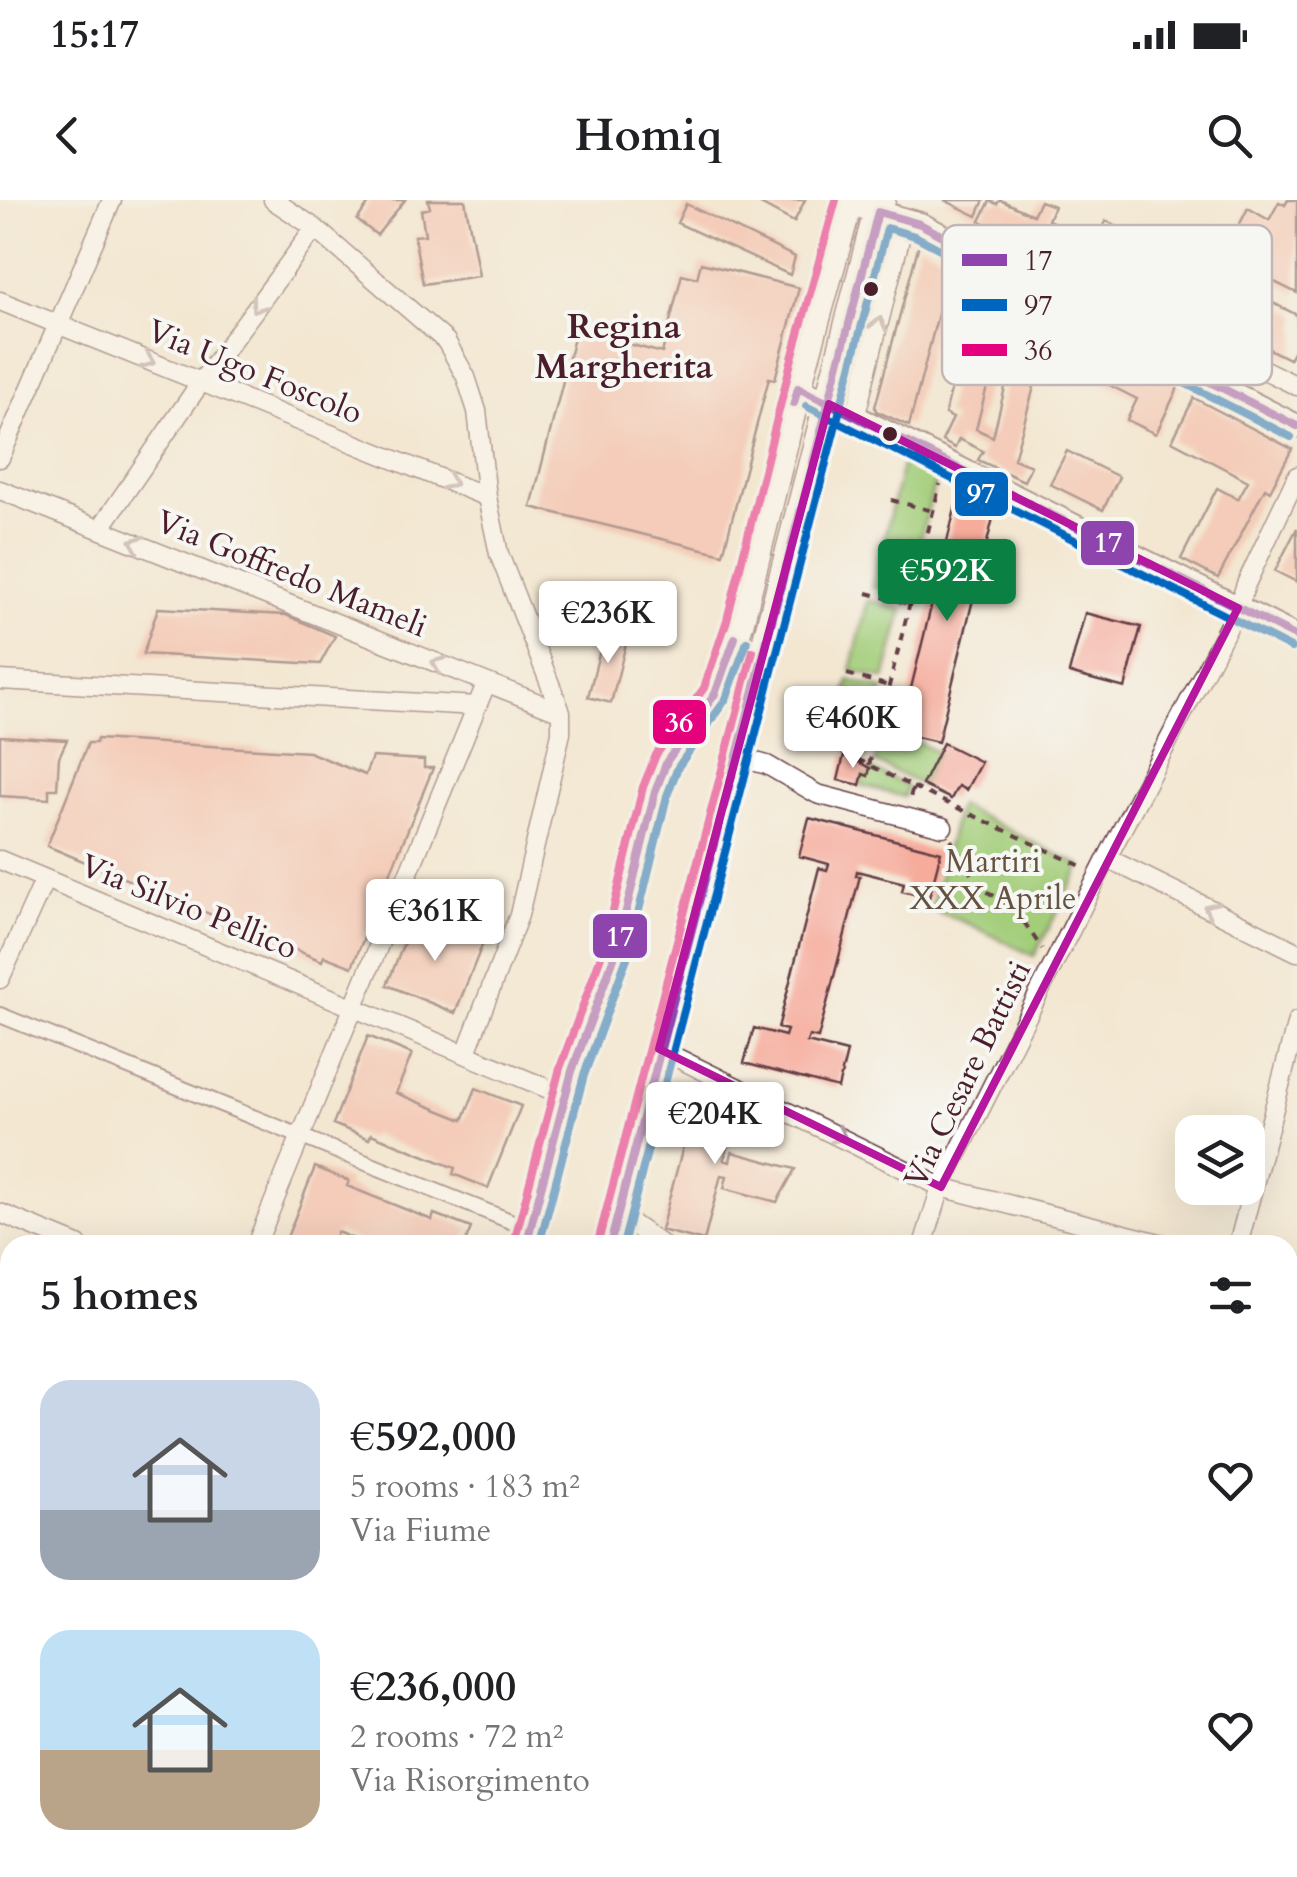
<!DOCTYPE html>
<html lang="en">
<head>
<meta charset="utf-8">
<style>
  :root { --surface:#fff; --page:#f2f2f2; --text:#202124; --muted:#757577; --accent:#0b8043 }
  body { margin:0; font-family:Cardo,serif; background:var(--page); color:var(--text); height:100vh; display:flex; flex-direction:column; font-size:38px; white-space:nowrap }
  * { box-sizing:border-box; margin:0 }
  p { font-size:32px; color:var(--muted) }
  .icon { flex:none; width:55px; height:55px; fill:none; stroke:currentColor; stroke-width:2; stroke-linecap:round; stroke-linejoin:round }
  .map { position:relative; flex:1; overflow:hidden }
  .side { position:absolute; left:0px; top:1035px; width:1298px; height:642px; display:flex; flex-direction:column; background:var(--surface); border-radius:30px 30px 0 0; box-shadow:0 10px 40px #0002 }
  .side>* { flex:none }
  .buttons { position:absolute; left:1175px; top:915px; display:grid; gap:20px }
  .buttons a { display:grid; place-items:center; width:90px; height:90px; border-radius:20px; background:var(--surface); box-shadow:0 10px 40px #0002; font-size:50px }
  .price { position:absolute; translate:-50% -85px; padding:0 22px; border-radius:10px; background:#fff; color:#222; font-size:32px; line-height:65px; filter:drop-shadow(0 2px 5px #0008) }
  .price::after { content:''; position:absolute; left:50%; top:60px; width:30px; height:22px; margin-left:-15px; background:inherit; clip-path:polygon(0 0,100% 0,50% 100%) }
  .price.selected { background:var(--accent); color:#fff }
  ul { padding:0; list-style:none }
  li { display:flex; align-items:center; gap:30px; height:250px; padding:0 40px }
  li span { display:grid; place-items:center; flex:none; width:280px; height:200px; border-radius:30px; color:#555 }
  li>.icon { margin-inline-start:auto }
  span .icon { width:120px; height:120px; fill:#fffc; stroke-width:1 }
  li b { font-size:42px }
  h2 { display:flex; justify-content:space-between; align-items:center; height:120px; padding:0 40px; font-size:42px }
  .status { display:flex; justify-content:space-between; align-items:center; height:70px; padding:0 50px; background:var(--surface); direction:ltr }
  .status svg { height:28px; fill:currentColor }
  header { display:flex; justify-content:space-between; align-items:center; height:130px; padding:0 40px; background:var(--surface); font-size:45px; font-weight:600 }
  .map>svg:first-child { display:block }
</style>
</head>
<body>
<div class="status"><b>15:17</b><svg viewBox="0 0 49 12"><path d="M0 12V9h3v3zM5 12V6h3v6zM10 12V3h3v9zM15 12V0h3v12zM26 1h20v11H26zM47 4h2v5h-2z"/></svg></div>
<header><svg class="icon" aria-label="back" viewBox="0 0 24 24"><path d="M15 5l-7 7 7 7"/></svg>Homiq<svg class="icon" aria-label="search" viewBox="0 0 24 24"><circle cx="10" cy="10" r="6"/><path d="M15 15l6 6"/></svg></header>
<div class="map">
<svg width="1297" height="1677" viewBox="0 0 1297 1677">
  <rect width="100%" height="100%" fill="#f6f6f2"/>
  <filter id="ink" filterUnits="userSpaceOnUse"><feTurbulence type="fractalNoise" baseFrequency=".01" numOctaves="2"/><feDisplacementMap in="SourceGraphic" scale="20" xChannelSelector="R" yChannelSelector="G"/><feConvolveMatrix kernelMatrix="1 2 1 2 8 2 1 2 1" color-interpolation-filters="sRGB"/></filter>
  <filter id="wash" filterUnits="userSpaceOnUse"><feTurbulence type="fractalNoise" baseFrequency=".0048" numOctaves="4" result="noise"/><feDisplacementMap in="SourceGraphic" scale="40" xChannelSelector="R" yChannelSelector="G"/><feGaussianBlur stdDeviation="2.25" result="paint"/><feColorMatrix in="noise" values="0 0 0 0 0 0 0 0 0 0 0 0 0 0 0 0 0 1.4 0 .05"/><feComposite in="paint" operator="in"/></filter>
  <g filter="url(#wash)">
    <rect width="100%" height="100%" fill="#f3e7d2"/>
    <path fill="#a3cd79" stroke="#767652" stroke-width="2.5" d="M903,262L936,278L906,395L872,386Z
      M868,400L903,410L885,479L851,470Z
      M849,480L883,489L865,557L834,541Z
      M884,532L912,539L938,553L922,585L875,562Z
      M870,568L907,586L904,597L860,585L863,574L868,576Z
      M958,605L1081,666L1034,756L969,724L931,709Z"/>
    <g id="blocks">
      <path fill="#f6ab9b" d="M371,0H405L377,35L357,20Z
        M428,0H465L479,76L423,84L414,36L425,35L421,10L430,8Z
        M753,0H805L794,22Z
        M944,0H984L977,16Z
        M1000,0L1033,15L1040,1L1054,6L1048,20L1096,41L1106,21L1134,35L1116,73L1087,58L1080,73L980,21L990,1L997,4Z
        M1288,0H1297V93L1223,57L1248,8L1269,20L1279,2L1285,5Z
        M686,4L795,57L790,75L677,23Z
        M919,44L952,60L909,226L876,211L875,207Z
        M701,63L799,88L775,179L769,178L723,354L531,307L576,130L662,153L682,74L697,78Z
        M980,82L1182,179L1156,234L1127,220L1137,199L972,116Z
        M1243,88L1297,115V144L1289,159L1225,127Z
        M963,142L995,156L976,229L993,237L1010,167L1037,176L1014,259L1031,266L1024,281L978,260L983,251L959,239L955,248L942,241L953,218L945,214Z
        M1194,198L1292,249L1270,291L1265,288L1218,378L1181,359L1217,288L1238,299L1248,281L1172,241Z
        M1067,251L1119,277L1103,310L1050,284Z
        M956,305L988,313L993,318L938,542L900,533Z
        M1297,328V382L1275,371Z
        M158,408L286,415L335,436L320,464L143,454Z
        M1085,413L1141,427L1125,488L1069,473Z
        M605,430L628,436L611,503L588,497Z
        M0,536L67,540L59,557L57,589H49V599L0,596Z
        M97,539L309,552L365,575L372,557L424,560V568H433L352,767L324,756L322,761L47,646L88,543H96Z
        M943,543L981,562L966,590L958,586L951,599L922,585Z
        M844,555L870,568L868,576L863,574L860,585L838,580Z
        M809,618L941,652L929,698L902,691L904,683L857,671L856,676H860L818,838L809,836L807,842L847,852L838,888L744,863L754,828L785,836L787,830L778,828L819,668L827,670L829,664L799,656Z
        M415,715L483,743L455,813L387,785Z
        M368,836L412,854L396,893L463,920L476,888L521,906L488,988L453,974L455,968L371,934L369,939L333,924Z
        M699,886L740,896L724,960L730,962L732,952L795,969L777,1002L724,988L727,976L721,975L704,1041L661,1030Z
        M315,967L349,981L347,986L432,1020L434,1014L471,1028L464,1045H369L337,1032L332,1045H284Z
        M349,1668H370L368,1677H346Z
        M496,1668H536L533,1677H494Z"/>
    </g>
  </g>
  <g filter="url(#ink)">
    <use href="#blocks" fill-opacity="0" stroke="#633d44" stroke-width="2.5"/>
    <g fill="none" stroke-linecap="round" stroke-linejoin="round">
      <defs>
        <path id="pedestrian" d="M0,815L530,1029"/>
        <path id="minor" d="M273,0L315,28L446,141L466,177L477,211L487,297L499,354L561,512V533L519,715L466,853
          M0,101L487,297
          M1119,132L1129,113L1141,109L1297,186
          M855,218L905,19
          M0,258L112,0
          M0,290L561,512
          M100,329L201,182L315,28
          M0,480L477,506
          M738,557L767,565L817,594L943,627
          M1107,658L1297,752
          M0,660L551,890
          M0,779L45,679
          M659,849L941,987L1167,1045
          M0,1013L78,1045
          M618,1014L662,1045
          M256,1045L486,484
          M923,1045L941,987L1107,658L1238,408L1246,384L1297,276
          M1238,1045L1297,821
          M1288,1076L1297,1079
          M0,1192L10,1196
          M1288,1458L1297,1459
          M0,1501L10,1504
          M629,1668L667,1677
          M58,1677L61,1668
          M477,1677L479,1668
          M763,1677L765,1668
          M1076,1677L1078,1668"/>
        <path id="tertiary" d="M864,8L920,24L1109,124L1131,142L1297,226
          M798,188L1297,437"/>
        <path id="primary" d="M526,1045L572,871L616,752L655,592L667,561L715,494L739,424L803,165L849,0
          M610,1045L881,0
          M400,1677L406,1668
          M447,1677L449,1668"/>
      </defs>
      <use href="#pedestrian" stroke="#633d44" stroke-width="18"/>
      <use href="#minor" stroke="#633d44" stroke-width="21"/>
      <use href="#tertiary" stroke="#633d44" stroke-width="26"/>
      <use href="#primary" stroke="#633d44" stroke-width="31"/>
      <path stroke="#633d44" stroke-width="4" stroke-dasharray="8 8" stroke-linecap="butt" d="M891,300L933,311
        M867,393L909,404
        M847,474L889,486
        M829,545L913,587L910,598
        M869,565L940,284
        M913,587L1081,666
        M951,640L980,687L1016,710L1042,749"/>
      <use href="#pedestrian" stroke="#fff" stroke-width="14"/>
      <use href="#minor" stroke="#fff" stroke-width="18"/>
      <use href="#tertiary" stroke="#fff" stroke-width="22"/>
      <use href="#primary" stroke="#fff" stroke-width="28"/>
      <defs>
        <path id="bus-1" d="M794,203L798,188L1297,437
          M526,1045L572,871L616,752L655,592L667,561L715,494L735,438
          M610,1045L878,12L920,24L1109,124L1131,142L1297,226"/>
        <path id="bus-2" d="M806,206L1291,448
          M539,1045L584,875L628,755L667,596L678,567L726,499L747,442
          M623,1045L887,28L915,36L1102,134L1125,153L1291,237"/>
        <path id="bus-3" d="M514,1042L560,868L604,748L643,587L656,555L704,488L727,420L791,162L836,0
          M598,1042L753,451"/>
      </defs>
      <use href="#bus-1" stroke="#f6f6f2" stroke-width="15"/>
      <use href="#bus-2" stroke="#f6f6f2" stroke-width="15"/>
      <use href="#bus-3" stroke="#f6f6f2" stroke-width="15"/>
      <use href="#bus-1" stroke="#8e44ad" stroke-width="8"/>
      <use href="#bus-2" stroke="#0065bd" stroke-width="8"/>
      <use href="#bus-3" stroke="#e5007d" stroke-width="8"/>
    </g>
    <defs><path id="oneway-chevron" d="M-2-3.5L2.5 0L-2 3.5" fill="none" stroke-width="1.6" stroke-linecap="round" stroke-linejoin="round" transform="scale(2.5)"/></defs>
    <g stroke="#ae9aa0">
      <use href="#oneway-chevron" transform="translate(257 106) rotate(127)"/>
      <use href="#oneway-chevron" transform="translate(879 124) rotate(-76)"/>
      <use href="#oneway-chevron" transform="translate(148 161) rotate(22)"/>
      <use href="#oneway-chevron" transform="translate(450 282) rotate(22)"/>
      <use href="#oneway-chevron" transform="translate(136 343) rotate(-158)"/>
      <use href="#oneway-chevron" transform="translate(438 464) rotate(-158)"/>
      <use href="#oneway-chevron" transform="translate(1210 709) rotate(-154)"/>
      <use href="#oneway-chevron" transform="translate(840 936) rotate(26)"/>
    </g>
  </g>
  <path d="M0 0H1297V1677H0ZM829,204L1238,408L941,987L659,849Z" fill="#f3e7d2" fill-opacity=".55" fill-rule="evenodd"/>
  <path fill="none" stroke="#b5179e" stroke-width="8" stroke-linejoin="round" d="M829,204L1238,408L941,987L659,849Z"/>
  <g fill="#4a1f2b" stroke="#f6f6f2" stroke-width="4">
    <circle cx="871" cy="89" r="9"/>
    <circle cx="890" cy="234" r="9"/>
  </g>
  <g text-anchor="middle" stroke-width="8" stroke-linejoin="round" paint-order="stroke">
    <g font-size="32" fill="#4a1f2b" stroke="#f6f6f2">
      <text transform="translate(255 171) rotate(22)" y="11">Via Ugo Foscolo</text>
      <text transform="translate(292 373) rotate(22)" y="11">Via Goffredo Mameli</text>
      <text transform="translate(189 706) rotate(22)" y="11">Via Silvio Pellico</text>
      <text transform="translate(967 874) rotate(-64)" y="11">Via Cesare Battisti</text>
    </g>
    <g font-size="32" fill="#655342" stroke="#f6f6f2">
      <text x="993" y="672">Martiri<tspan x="993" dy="37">XXX Aprile</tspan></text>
    </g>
    <g font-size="35" font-weight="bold" fill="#4a1f2b" stroke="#f6f6f2">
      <text x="624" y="138">Regina<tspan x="624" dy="40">Margherita</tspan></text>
    </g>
  </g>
  <rect x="942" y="25" width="330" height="160" rx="15" fill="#f6f6f2" stroke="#c2b6b6" stroke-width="2.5"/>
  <rect x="962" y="54" width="45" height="12" fill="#8e44ad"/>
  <rect x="962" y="99" width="45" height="12" fill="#0065bd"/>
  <rect x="962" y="144" width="45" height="12" fill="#e5007d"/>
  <g font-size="28" fill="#4a1f2b">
    <text x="1024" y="70">17</text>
    <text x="1024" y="115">97</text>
    <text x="1024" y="160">36</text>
  </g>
  <g stroke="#f6f6f2" stroke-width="4">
    <rect x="953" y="270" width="57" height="48" rx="10" fill="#0065bd"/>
    <rect x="1079" y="319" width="57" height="48" rx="10" fill="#8e44ad"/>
    <rect x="651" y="498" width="57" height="48" rx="10" fill="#e5007d"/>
    <rect x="591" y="712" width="58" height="48" rx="10" fill="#8e44ad"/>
  </g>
  <g font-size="28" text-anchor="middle" font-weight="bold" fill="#fff">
    <text x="981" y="303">97</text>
    <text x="1108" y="352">17</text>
    <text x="679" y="532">36</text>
    <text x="620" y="746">17</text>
  </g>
</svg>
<div class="buttons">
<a><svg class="icon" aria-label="layers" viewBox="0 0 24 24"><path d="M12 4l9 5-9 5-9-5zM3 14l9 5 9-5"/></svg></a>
</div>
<b class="price selected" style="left:947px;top:424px">€592K</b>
<b class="price" style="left:608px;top:466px">€236K</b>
<b class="price" style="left:853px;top:571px">€460K</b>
<b class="price" style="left:435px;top:764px">€361K</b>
<b class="price" style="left:715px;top:967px">€204K</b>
<section class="side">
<h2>5 homes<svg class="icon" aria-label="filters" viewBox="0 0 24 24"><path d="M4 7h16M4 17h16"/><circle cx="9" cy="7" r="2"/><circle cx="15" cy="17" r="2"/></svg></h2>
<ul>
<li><span style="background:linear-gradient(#c9d6e8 65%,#9aa5b1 0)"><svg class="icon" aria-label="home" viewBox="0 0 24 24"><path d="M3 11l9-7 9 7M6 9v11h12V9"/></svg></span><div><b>€592,000</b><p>5 rooms · 183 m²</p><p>Via Fiume</p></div><svg class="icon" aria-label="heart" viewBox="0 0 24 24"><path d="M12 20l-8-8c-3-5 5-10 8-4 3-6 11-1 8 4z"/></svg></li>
<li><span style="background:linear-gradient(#bfe0f5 60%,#b9a48a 0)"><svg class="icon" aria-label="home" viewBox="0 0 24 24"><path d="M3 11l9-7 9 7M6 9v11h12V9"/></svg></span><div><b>€236,000</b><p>2 rooms · 72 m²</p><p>Via Risorgimento</p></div><svg class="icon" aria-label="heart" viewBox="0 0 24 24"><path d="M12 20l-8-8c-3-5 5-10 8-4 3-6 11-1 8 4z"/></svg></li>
</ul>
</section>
</div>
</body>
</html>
